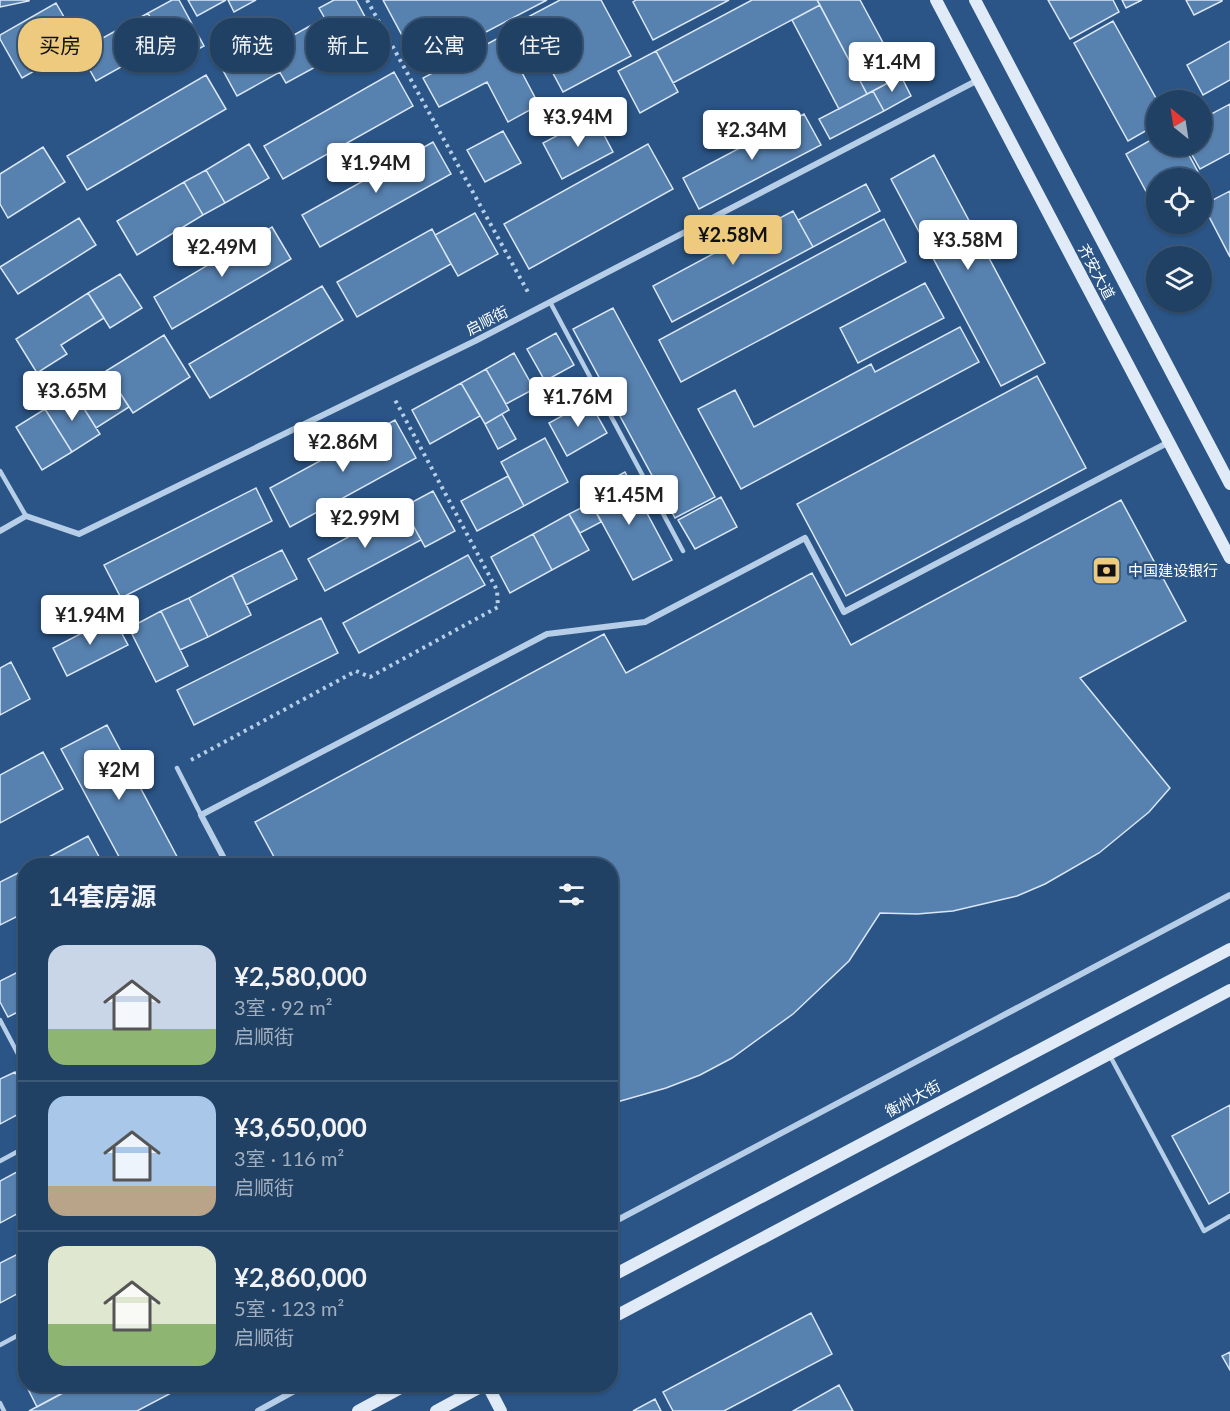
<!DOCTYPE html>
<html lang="zh">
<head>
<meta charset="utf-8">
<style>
  :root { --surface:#204064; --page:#2d4b6d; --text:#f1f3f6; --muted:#a2afbf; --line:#3d5978; --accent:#edca7e }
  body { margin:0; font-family:Lato,"Noto Sans SC",sans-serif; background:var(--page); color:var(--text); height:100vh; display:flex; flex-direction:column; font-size:22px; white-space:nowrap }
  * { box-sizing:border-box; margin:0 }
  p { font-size:20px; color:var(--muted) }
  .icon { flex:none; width:33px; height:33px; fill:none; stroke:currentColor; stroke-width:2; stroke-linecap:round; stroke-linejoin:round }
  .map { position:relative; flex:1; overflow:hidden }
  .sheet { position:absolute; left:18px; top:858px; width:600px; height:534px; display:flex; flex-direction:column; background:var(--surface); border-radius:24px; box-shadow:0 2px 4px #0004,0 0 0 2px var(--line) }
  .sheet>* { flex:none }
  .top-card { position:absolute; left:18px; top:18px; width:600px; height:54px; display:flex; gap:12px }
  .needle { width:39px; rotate:330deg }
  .fabs { position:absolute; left:1146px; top:90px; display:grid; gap:12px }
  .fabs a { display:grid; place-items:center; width:66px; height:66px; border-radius:50%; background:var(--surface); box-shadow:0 2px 4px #0004,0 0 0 2px var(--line); font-size:30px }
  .price { position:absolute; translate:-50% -51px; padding:0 14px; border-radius:6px; background:#fff; color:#222; font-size:20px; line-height:39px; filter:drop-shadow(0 2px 3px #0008) }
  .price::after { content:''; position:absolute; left:50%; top:36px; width:18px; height:14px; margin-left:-9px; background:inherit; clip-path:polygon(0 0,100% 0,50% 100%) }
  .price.on { background:var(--accent); color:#111 }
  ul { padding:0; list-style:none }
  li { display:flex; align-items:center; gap:18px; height:150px; padding:0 30px }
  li+li { border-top:2px solid var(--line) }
  li span { display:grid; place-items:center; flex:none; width:168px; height:120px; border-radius:18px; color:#555 }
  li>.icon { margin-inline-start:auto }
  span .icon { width:72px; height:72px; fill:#fffc; stroke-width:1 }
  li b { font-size:26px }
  h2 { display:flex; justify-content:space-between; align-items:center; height:72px; padding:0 30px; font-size:26px }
  .tag { padding:0 21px; border-radius:24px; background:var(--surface); box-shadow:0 2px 4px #0004,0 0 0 2px var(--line); font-size:21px; line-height:54px }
  .tag.on { background:var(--accent); color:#111 }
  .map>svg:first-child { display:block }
</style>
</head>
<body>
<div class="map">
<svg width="1230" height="1411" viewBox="0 0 1230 1411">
  <rect width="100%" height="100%" fill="#2b5586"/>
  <path fill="#5781af" stroke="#dae7f6" stroke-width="1.5" d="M0,0H29V1L0,7Z
    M172,0H179L204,46L174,62L148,13Z
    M188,0H226L197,16Z
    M228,0H256L234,12Z
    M334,0H356L371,28L340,45L319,8Z
    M383,0H547L419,67Z
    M560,0H601L631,56L563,92L524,19Z
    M636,0H729L653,40L633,2Z
    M752,0H817L820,5L673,83L656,51Z
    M817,0H860L901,76L867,94Z
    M1048,0H1113L1119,12L1070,39Z
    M1122,0H1142L1126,8Z
    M1186,0H1222V1L1194,15Z
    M56,3L80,45L22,78L0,39V35Z
    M820,5L867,94L839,109L792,20Z
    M148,13L164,43L96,81L79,51Z
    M324,18L343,52L286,83L267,50Z
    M1113,21L1157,100L1156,125L1128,141L1074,43Z
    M521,26L537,55L518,65L539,105L508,122L487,82L439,107L423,78Z
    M262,41L280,72L237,96L220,65Z
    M1230,41V80L1203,95L1187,65Z
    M656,51L678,92L640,113L618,71Z
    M394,72L413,106L283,179L264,146Z
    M206,75L226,109L87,190L67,156Z
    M901,76L911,96L884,111L873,91Z
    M873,91L884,111L830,139L819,119Z
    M1230,104V153L1200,169L1187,146H1202V119Z
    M804,114L821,145L699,209L683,178Z
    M594,116L613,152L562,179L543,143Z
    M503,131L521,163L485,182L467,150Z
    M1156,137V146H1184L1211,196L1202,201V178H1156V210L1126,154Z
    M433,142L451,174L320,247L302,215Z
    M249,144L269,178L225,203L206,170Z
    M648,144L673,189L529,269L504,224Z
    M43,147L65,182L8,218L0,204V174Z
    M934,155L1045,363L1001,386L891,179Z
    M206,170L225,203L203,215L184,182Z
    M184,182L203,215L137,255L117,221Z
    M866,184L880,211L813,247L798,220Z
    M1230,191V257L1203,205Z
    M793,211L813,247L672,322L653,286Z
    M475,213L498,254L458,276L435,235Z
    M79,218L96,245L18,294L0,267Z
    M884,219L906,262L681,382L659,340Z
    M272,227L291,259L172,329L154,297Z
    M432,229L451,264L357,317L337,282Z
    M120,274L142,308L110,328L88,293Z
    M925,283L944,318L858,363L840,328Z
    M322,286L343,320L210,398L189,364Z
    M88,293L104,318L61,345L67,354L37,373L16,339Z
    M613,308L715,497L675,518L573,329Z
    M960,327L979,362L741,489L698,409L735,390L754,427L871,364L875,372Z
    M556,333L574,365L545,381L527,349Z
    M164,335L190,377L133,413L106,371Z
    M514,353L534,389L506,404L486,369Z
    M486,369L509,410L485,424L461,383Z
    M106,371L129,407L96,428L73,391Z
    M1037,376L1086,468L846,596L797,504Z
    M461,383L480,416L430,444L412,410Z
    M73,391L100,434L72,452L45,409Z
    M589,401L607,433L567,456L549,423Z
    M45,409L72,452L42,470L16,427Z
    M502,414L516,439L498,449L485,424Z
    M395,420L416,458L290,527L270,488Z
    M545,438L568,482L524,506L501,462Z
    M625,472L672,560L633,580L586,493Z
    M508,476L524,506L477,531L461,501Z
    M256,488L272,521L121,598L104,565Z
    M433,491L455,531L425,547L403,507Z
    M721,497L737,527L695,549L678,520Z
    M1121,500L1186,621L1080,678L1170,788L1149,812L1099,853L1045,884L1017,896L953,911L917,914L880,913L849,961L793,1014L732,1058L700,1075L666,1088L610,1104V866H279L255,822L604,634L626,673L812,573L851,645Z
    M591,503L601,522L580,533L569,514Z
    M403,507L421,540L325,591L308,559Z
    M569,514L589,550L552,570L533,534Z
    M533,534L552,570L510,593L491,557Z
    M282,550L297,579L246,605L232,575Z
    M468,555L485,585L359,653L343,623Z
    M232,575L251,615L208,637L189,598Z
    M189,598L208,637L180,650L161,611Z
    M161,611L188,666L156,682L129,628Z
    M113,617L128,645L67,676L53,648Z
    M321,618L338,653L194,725L177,690Z
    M11,662L30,699L0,715V668Z
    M107,725L182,866H124L61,749Z
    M43,752L63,789L0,823V775Z
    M88,836L104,866H32Z
    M26,869V912L0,925V882Z
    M26,968V1008L8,1017L0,1002V981Z
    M15,1072L26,1092V1110L0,1124V1079Z
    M1230,1105V1192L1209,1204L1172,1136Z
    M26,1167V1209L0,1223V1181Z
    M26,1250V1289L0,1303V1263Z
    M811,1313L832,1354L724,1411H673L663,1392Z
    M1230,1352V1370L1222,1356Z
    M37,1384H66L69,1390L37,1407L28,1389Z
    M79,1384H174L177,1390L137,1411H29Z
    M839,1385L853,1411H793Z
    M655,1399L661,1411H633Z"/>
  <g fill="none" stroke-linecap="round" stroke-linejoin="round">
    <path stroke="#b6cee7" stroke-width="4" stroke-dasharray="3 4.5" stroke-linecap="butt" d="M367,0L529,294
      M191,760L356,671L370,677L498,607L497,590L394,398"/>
    <path stroke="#b6cee7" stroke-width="4.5" d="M550,302L683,551
      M0,471L26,516
      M177,768L201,815
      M0,1020L26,1069
      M1109,1054L1204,1231L1230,1216
      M0,1161L26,1147
      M0,1345L26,1331
      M0,1403L4,1411"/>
    <path stroke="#b6cee7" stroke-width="6" d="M0,531L26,516L79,534L475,341L978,80
      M228,866L201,815L547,634L645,622L805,538L844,612L1169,442
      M610,1224L1230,895
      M258,1411L307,1384"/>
    <path stroke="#e0ebf7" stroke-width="12" d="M936,0L1230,558
      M975,0L1230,484
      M610,1277L1230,949
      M610,1319L1230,990
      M487,1384L501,1411
      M358,1411L408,1384
      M436,1411L486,1384"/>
  </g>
  <defs>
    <symbol id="bank-square" viewBox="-11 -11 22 22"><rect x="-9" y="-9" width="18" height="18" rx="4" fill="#edca7e" stroke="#2b5586"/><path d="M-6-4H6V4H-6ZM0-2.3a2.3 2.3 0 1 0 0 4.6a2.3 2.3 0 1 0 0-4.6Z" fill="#111"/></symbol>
  </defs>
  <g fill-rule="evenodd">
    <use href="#bank-square" x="1090" y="554" width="33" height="33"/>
  </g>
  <g text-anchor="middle" stroke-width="5" stroke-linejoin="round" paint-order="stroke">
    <g font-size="15" fill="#fff" stroke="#2b5586">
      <text transform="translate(1096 272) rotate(62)" y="5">齐安大道</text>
      <text transform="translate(487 321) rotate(-27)" y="5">启顺街</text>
      <text transform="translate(913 1099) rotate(-28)" y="5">衡州大街</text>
    </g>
    <g font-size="15" fill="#fff" stroke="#2b5586" text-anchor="start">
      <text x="1128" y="576">中国建设银行</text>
    </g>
  </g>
</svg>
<div class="fabs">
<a><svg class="needle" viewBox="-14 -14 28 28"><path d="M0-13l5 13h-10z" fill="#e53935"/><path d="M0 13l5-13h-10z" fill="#a2afbf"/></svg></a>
<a><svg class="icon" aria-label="locate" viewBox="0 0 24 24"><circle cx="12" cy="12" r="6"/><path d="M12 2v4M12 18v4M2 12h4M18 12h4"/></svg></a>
<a><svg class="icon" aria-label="layers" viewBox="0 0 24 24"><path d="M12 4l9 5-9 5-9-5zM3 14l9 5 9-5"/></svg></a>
</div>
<b class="price" style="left:892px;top:93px">¥1.4M</b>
<b class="price" style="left:578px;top:148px">¥3.94M</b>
<b class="price" style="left:752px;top:161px">¥2.34M</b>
<b class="price" style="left:376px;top:194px">¥1.94M</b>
<b class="price on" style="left:733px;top:266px">¥2.58M</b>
<b class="price" style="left:968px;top:271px">¥3.58M</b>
<b class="price" style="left:222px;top:278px">¥2.49M</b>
<b class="price" style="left:72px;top:422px">¥3.65M</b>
<b class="price" style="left:578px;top:428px">¥1.76M</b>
<b class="price" style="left:343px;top:473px">¥2.86M</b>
<b class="price" style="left:629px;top:526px">¥1.45M</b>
<b class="price" style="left:365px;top:549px">¥2.99M</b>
<b class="price" style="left:90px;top:646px">¥1.94M</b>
<b class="price" style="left:119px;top:801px">¥2M</b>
<div class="top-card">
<a class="tag on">买房</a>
<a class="tag">租房</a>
<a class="tag">筛选</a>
<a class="tag">新上</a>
<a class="tag">公寓</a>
<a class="tag">住宅</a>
</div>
<section class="sheet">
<h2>14套房源<svg class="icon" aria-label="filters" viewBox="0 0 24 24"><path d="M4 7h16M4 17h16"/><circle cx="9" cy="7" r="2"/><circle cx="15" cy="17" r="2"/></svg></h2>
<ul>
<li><span style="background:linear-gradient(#c9d6e8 70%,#8fb573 0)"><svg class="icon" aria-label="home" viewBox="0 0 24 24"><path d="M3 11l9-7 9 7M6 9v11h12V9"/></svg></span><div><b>¥2,580,000</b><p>3室 · 92 m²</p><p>启顺街</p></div></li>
<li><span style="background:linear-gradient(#a9c7e8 75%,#b9a48a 0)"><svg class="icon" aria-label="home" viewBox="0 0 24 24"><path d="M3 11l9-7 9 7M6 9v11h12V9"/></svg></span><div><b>¥3,650,000</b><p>3室 · 116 m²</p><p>启顺街</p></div></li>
<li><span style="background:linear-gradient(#dfe7d0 65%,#8fb573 0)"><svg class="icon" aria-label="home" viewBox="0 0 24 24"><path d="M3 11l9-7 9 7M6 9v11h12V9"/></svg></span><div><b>¥2,860,000</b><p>5室 · 123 m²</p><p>启顺街</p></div></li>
</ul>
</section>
</div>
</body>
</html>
